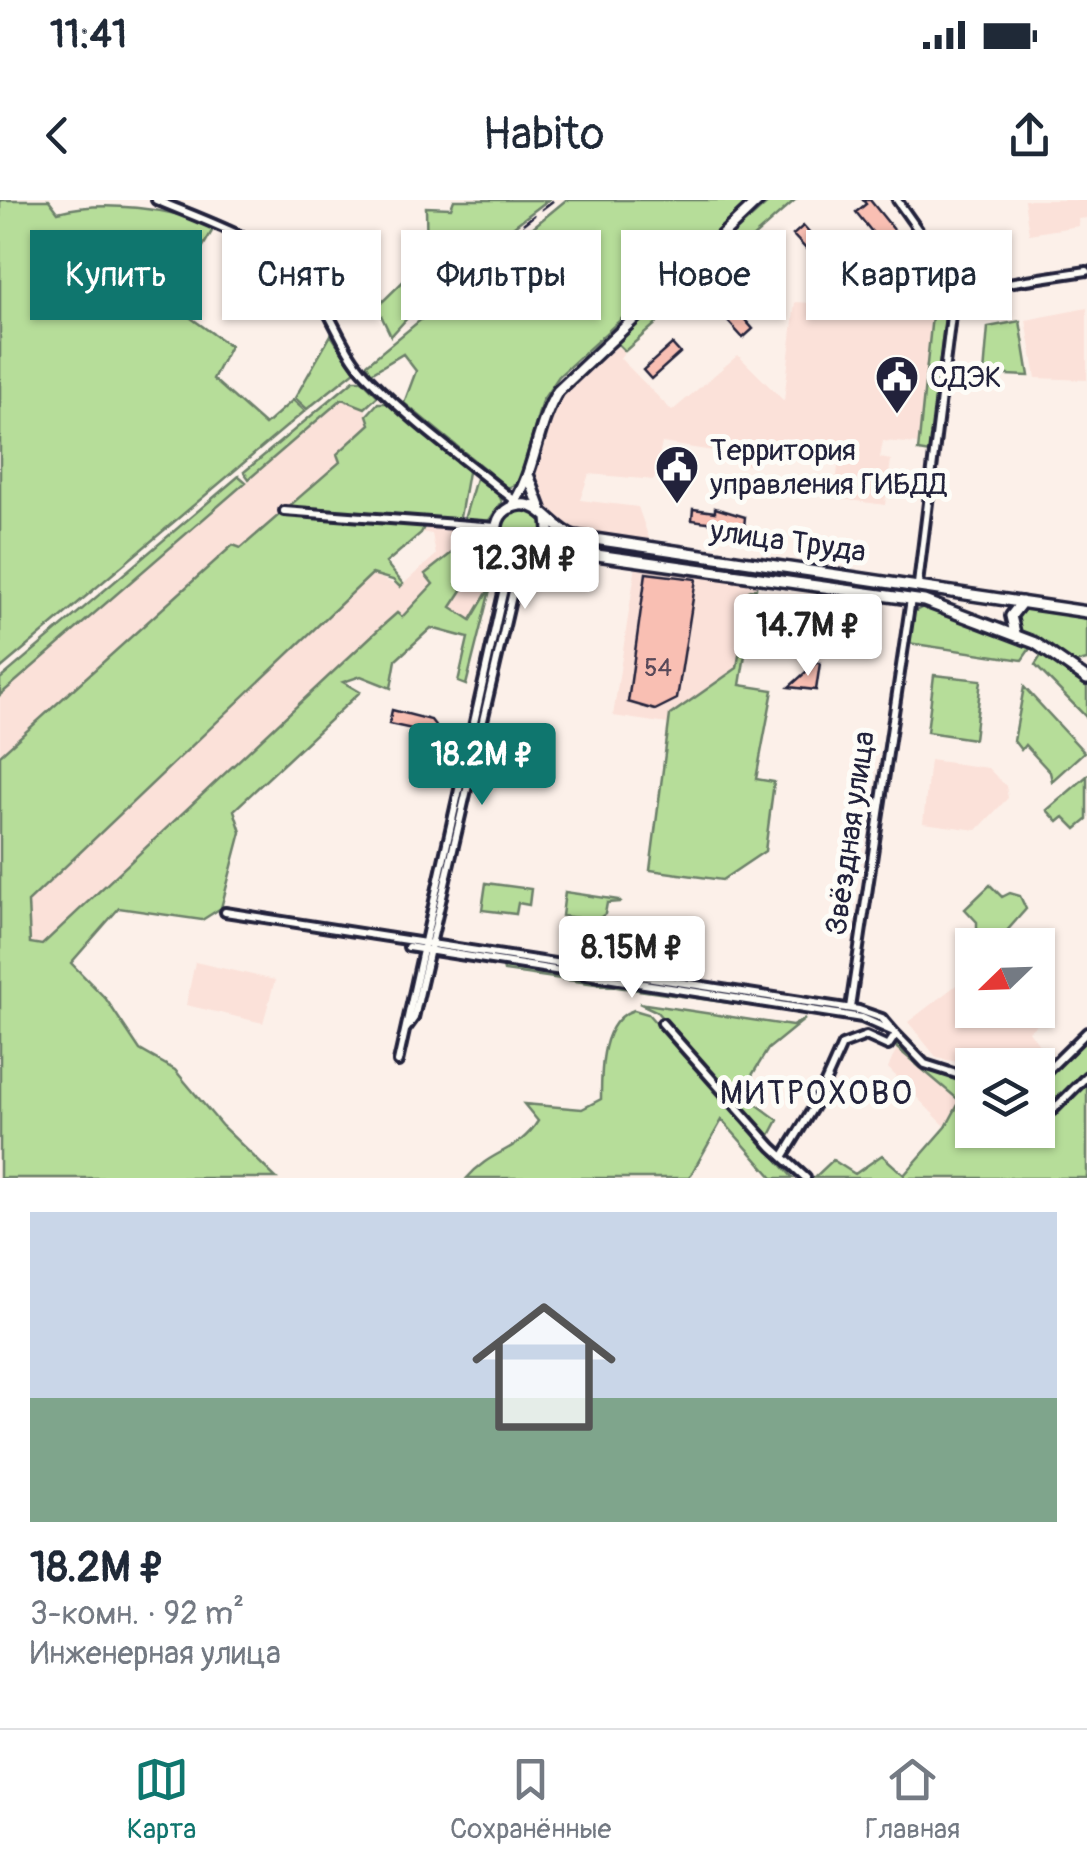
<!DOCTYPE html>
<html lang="ru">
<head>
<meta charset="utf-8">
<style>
  :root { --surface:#fff; --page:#f2f2f3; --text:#1f2937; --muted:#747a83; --line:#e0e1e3; --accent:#0f766e }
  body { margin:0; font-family:Pangolin,sans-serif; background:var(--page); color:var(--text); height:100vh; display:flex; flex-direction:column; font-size:38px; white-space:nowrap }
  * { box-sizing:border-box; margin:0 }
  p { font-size:32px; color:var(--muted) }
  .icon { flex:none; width:55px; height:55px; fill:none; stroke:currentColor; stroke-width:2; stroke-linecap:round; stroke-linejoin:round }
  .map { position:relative; height:978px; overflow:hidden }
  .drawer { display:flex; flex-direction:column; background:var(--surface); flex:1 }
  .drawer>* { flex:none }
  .guide { position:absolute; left:30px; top:30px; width:1028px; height:90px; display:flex; gap:20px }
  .needle { width:65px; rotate:247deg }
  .controls { position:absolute; left:955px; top:728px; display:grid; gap:20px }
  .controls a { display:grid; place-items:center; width:100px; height:100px; border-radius:0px; background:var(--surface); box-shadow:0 2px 8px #0004; font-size:50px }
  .price { position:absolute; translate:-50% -85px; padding:0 22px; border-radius:10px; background:#fff; color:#222; font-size:32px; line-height:65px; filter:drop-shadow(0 2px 5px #0008) }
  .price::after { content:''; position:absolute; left:50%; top:60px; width:30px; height:22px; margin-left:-15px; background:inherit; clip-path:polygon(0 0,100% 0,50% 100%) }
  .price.current { background:var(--accent); color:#fff }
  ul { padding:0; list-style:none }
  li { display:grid; align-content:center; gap:20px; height:530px; padding:0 30px }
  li+li { border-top:2px solid var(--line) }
  li span { display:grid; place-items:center; height:310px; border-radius:0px; color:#555 }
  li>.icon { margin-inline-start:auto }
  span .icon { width:180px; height:180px; fill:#fffc; stroke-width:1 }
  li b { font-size:42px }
  .pill { padding:0 35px; border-radius:0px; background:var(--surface); box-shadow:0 2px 8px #0004; font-size:35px; line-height:90px }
  .pill.current { background:var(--accent); color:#fff }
  .status { display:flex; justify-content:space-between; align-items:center; height:70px; padding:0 50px; background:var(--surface); direction:ltr }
  .status svg { height:28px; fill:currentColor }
  header { display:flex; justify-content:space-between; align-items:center; height:130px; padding:0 30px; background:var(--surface); font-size:45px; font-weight:600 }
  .dock { display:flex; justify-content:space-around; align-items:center; height:140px; border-top:2px solid var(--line); background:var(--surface); font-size:28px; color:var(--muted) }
  .dock a { display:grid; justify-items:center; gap:5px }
  .dock .current { color:var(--accent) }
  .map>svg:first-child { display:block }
</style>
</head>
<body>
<div class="status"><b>11:41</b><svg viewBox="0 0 49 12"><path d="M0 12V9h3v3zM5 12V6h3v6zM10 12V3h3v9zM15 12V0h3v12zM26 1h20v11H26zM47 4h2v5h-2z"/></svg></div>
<header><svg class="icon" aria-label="back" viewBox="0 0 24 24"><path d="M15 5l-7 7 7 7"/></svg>Habito<svg class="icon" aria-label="share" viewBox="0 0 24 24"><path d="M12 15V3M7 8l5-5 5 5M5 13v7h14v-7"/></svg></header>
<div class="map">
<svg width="1087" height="978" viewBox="0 0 1087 978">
  <rect width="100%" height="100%" fill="#fcf0e9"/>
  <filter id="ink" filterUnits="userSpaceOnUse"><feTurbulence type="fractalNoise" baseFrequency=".01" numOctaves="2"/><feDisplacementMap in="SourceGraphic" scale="20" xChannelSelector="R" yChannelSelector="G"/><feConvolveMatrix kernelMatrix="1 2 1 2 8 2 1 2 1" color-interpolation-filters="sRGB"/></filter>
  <g filter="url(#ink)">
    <path fill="#fbe1d9" d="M1024,0H1087V18L1078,19L1079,26L1029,34Z
      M923,56L934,96L919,244L883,241L880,258L891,260L885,305L834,298L840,252L768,242L757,266L718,261L719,252L662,243L654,280L589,274L580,300L638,307L651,344L588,334L562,325L542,305L534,282L542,242L560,197L611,143L625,151L620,158L672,211L738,155L784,201L795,102L845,105L846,99H857L859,86H873Z
      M1087,108V180L1036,178L1026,120Z
      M342,199L365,208L370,224L337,253L341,262L240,348L233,346L0,555V495Z
      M427,321L475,325V334L425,373L433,384L401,417L42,745L30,744L28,702L372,374L400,387L436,355L432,334L420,332Z
      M484,357L496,361L491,386L471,420L450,407Z
      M636,365L757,382L740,486L726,476L670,515L668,524L613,516Z
      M930,560L988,568L1006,586L1008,598L977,630L923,623Z
      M195,762L275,780L263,823L186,805Z
      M972,773V810H1028L1039,823L1029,831L1044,852L1027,865H972L937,858L908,822Z
      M897,848L960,901L946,927L888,868Z"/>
    <path fill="#b6dd99" stroke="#6c806a" stroke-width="2.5" d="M0,0H49L58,12C102,0 170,8 215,26L170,103L230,146L213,179L265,225L293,200L305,211L0,469Z
      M454,0H548L437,85L391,136L377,107L427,58L426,7L451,8Z
      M566,0H751L559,176L542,201L519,283L508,288L404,203L416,171L403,154L371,173L367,164Z
      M771,0H795L625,151L618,144L611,149V143Z
      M927,54L947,99L930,253L918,251L934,96L923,56Z
      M1020,121L1029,176L984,174L988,127Z
      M331,135L355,171L307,209L295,198Z
      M354,180H362L378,196L365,208L342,199L249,279L244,272Z
      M378,203H390L463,263L468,272L459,323L427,321L421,333L386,363L403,384L400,387L393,380L372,374L28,702L30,743L42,745L380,428L397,413L402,417L433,384L425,374L458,348L465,356L464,370L484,357L451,407L471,420L491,386L466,485L458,482L468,438L431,428L396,460L391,488L361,476L343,482L360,492L234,610L241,632L221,708L202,720L119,708L71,763L106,799L140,850L175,870L222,926L276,978H0V555L233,345L241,348L340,262L337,254L370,224L367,215Z
      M477,275L497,290L502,302L487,323H463Z
      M239,276L246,282L0,495V479Z
      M501 333a22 22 0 1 1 44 0a22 22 0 1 1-44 0Z
      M756,388L740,485L773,490L756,579L774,582L765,651L722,680L650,670L670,515L737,468L749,391Z
      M923,407L1031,447L1022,460L908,443L912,413Z
      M1019,408L1087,418V460L1075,463L1016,428L1014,417Z
      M1042,454L1087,487V518L1035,465Z
      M934,475L981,480L974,539L927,532Z
      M1024,487L1084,552L1052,581L1050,572L1025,545L1021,550L1014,541Z
      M1087,576V620L1076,629L1064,617L1058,622L1047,610Z
      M486,683L531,689L529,705L518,703L516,714L482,710Z
      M990,685L1002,697L1010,693L1020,696L1026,709L997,742L988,744L977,737V722L965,709Z
      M565,692L618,700L620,702L607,703L605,714L597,720L562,716Z
      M503,767L775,807L778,810L504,771Z
      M639,803L792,826L805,819L768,849L741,893L778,920L768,939L656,811Z
      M634,810L648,814L793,978H773L722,920L689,978H467C492,949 519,952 538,921L524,904L582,909L601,899C601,870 601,820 634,810Z
      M1087,839V873L1053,906L1038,887Z
      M896,841L924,868L972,884V930H1038V902L1051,912L1087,882V978H814L833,960L855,974L882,955L904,975L946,927L960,901L897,848Z"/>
    <path fill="#f9bfb3" stroke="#22223b" stroke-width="2.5" d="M863,0H870L903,41L888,52L856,12L866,4Z
      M803,26L833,60L824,68L793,35Z
      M749,74L781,109L775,115L751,88L732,105L753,129L743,138L714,106Z
      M672,144L680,153L651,179L643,170Z
      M715,308L745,317L744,327L692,320L693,309L715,312Z
      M646,373L696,379L677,499L655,510L628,502Z
      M816,463H820L816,490L789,487Z
      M392,510L431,520L441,533L433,567L421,564L427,538L422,531L389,524Z"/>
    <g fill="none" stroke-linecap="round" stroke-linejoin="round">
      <defs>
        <path id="minor" d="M156,0C205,21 284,46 315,91C334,119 343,151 367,176C411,222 466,261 515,301
          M897,0L947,71L954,91L918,384
          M954,91L1087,71
          M284,311L496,327
          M225,712L859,810L882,818L894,832
          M408,747L862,818L894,832L925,864L972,879
          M850,808L911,399
          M662,823L772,947L806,978
          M406,829L414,818L520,361
          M398,862L507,375V356
          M1038,880L1087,832
          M1038,896L1053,910L1087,876
          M785,954L816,903L842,845L866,836L888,846L896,834"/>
        <path id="major" d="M529,277L541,309
          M511,308C536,272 535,228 558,191L759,0
          M548,318L550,341L538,357L513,359C491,346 489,309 520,305C542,302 554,330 574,336L1087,412
          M547,348L924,401L1035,443L1087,479
          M1015,433L1011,416L1022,402"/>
      </defs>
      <use href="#minor" stroke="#22223b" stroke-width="14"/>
      <use href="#major" stroke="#22223b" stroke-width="16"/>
      <use href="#minor" stroke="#fdfcf7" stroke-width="6"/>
      <use href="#major" stroke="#fdfcf7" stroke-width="9"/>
      <path stroke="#22223b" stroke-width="2.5" stroke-dasharray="15 8" stroke-linecap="butt" d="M450,80L554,0"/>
    </g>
  </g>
  <defs>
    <symbol id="civic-pin" viewBox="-11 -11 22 30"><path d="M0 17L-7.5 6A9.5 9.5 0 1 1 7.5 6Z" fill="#22223b" stroke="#fdfcf7"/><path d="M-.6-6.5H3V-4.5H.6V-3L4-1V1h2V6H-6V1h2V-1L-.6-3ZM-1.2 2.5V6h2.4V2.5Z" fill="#fff"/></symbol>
  </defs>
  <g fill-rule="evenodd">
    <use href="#civic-pin" x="872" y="152" width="50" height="68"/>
    <use href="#civic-pin" x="652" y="242" width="50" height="68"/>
  </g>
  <g text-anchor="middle" stroke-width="10" stroke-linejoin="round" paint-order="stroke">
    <g font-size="25" fill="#584959">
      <text x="658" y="476">54</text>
    </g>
    <g font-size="30" fill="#22223b" stroke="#fdfcf7" text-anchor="start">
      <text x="930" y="187">СДЭК</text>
      <text x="710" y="260">Территория<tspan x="710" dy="34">управления ГИБДД</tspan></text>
    </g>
    <g font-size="30" fill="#22223b" stroke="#fdfcf7">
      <text transform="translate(788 341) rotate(8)" y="10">улица Труда</text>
      <text transform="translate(850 633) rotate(-82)" y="10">Звёздная улица</text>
    </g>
    <g font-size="32" letter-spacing="2.5" fill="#22223b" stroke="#fdfcf7">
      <text x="817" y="904">МИТРОХОВО</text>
    </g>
  </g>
</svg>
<div class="controls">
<a><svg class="needle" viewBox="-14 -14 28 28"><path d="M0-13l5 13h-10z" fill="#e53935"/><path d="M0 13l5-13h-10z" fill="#747a83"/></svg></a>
<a><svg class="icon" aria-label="layers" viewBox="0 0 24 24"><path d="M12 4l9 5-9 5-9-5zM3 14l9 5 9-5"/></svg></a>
</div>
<b class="price" style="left:525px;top:412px">12.3M ₽</b>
<b class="price" style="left:808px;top:479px">14.7M ₽</b>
<b class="price current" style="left:482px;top:608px">18.2M ₽</b>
<b class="price" style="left:632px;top:801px">8.15M ₽</b>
<div class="guide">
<a class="pill current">Купить</a>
<a class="pill">Снять</a>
<a class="pill">Фильтры</a>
<a class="pill">Новое</a>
<a class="pill">Квартира</a>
</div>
</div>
<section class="drawer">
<ul>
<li><span style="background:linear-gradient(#c9d6e8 60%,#7fa58c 0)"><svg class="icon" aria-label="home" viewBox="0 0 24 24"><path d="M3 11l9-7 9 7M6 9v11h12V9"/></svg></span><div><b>18.2M ₽</b><p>3-комн. · 92 m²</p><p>Инженерная улица</p></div></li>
</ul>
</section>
<nav class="dock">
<a class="current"><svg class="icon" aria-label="map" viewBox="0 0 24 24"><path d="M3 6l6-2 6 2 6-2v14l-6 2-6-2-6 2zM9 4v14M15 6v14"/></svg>Карта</a>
<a><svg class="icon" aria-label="saved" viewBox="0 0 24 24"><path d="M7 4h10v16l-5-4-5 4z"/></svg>Сохранённые</a>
<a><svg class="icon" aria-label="home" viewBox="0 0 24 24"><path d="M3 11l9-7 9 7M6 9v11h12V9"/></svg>Главная</a>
</nav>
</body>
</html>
